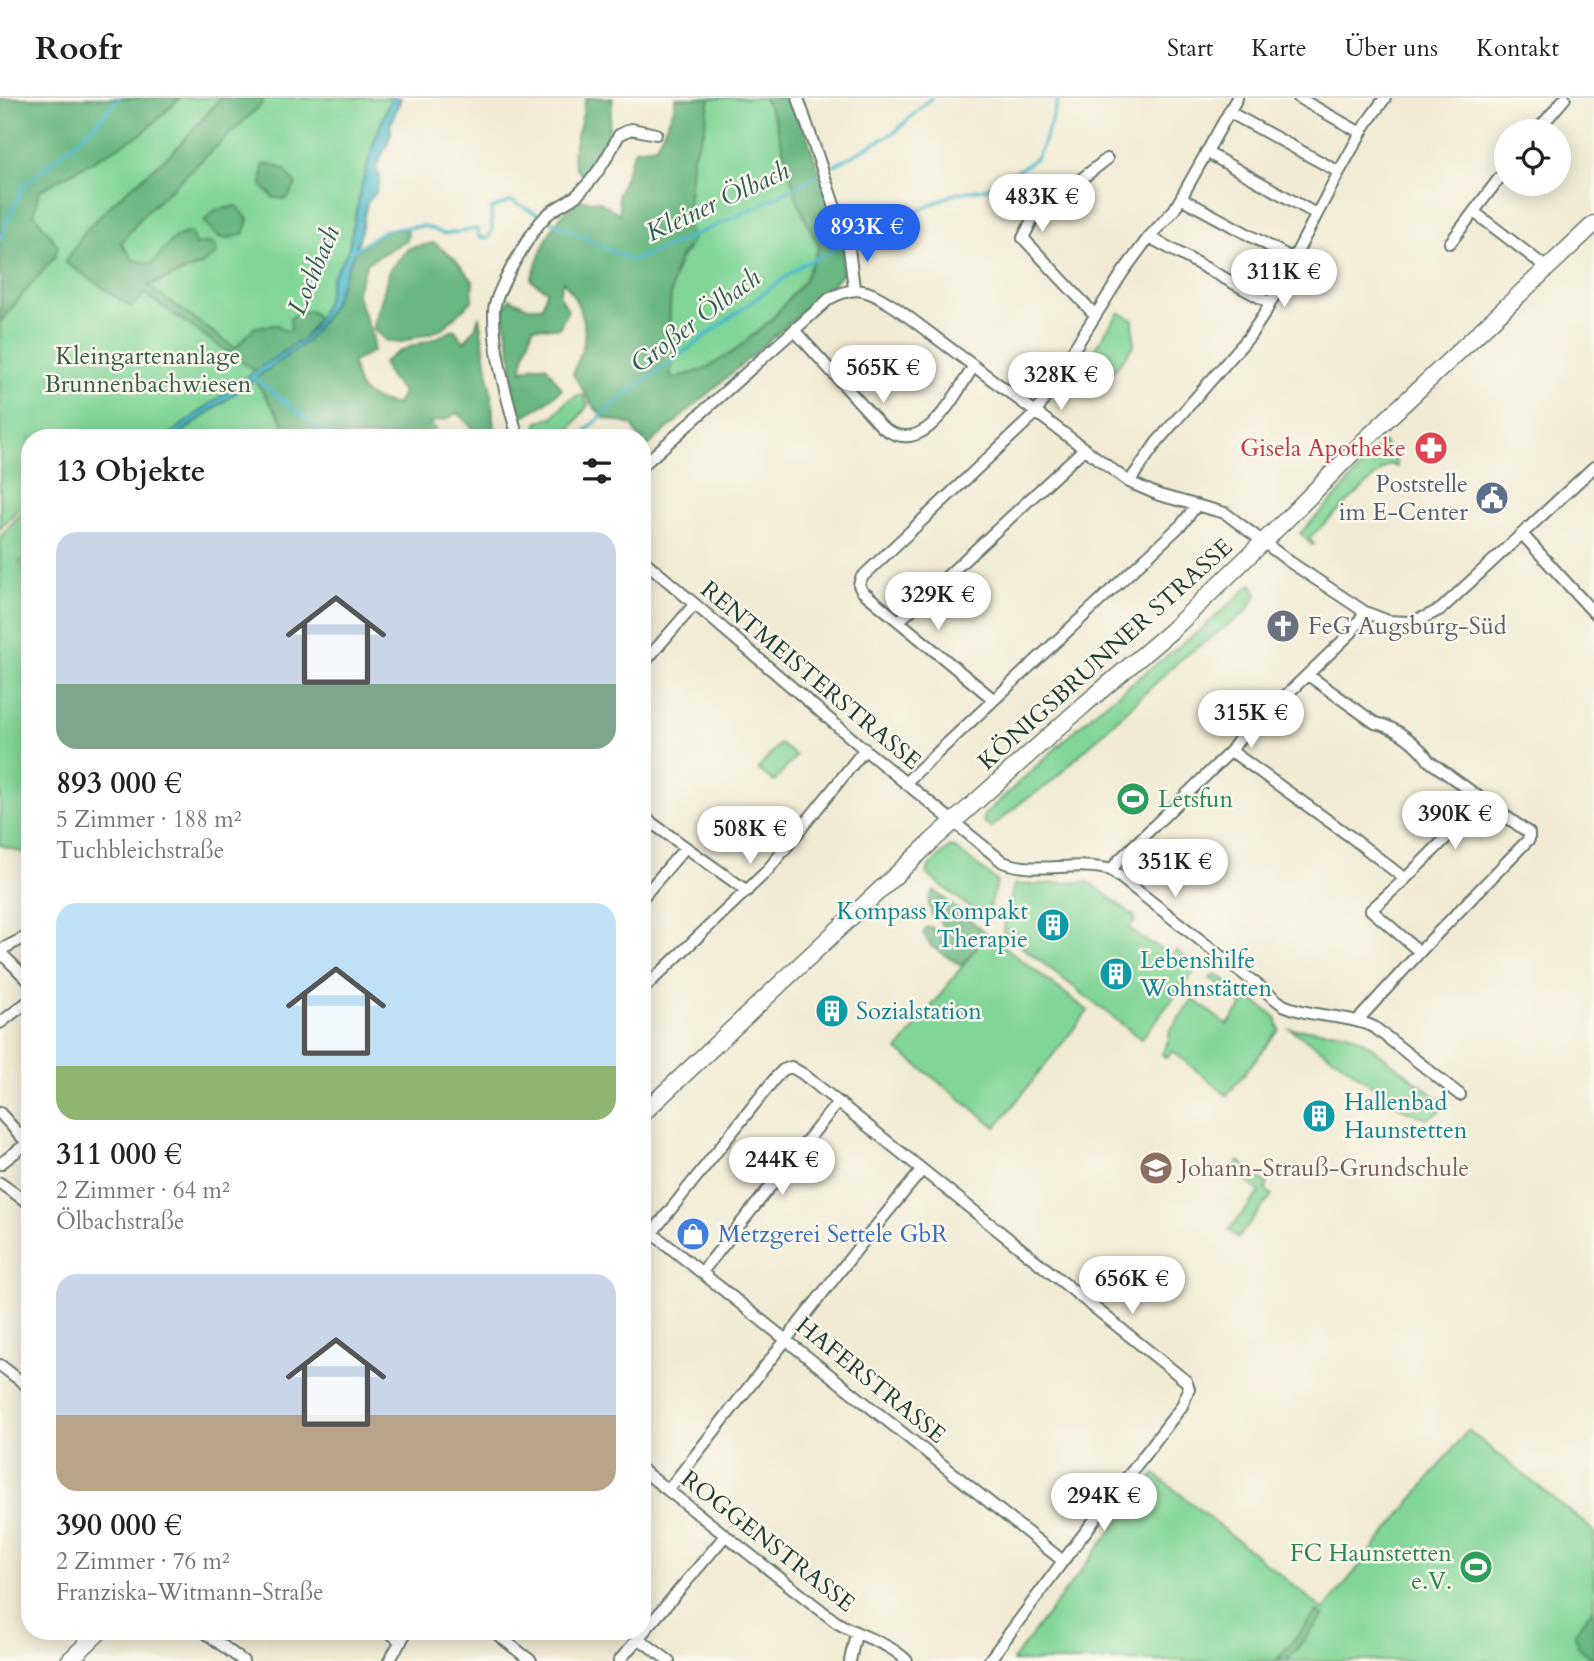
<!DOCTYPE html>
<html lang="de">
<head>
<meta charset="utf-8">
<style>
  :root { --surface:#fff; --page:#f6f6f6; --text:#202124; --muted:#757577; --line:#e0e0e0; --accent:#2563eb }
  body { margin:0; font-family:Cardo,serif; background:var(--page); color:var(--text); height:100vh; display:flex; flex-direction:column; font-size:26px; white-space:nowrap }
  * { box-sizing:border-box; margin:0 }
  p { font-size:23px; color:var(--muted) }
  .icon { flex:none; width:38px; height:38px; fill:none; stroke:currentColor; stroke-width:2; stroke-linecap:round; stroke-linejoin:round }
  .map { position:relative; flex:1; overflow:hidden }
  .sheet { position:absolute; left:21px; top:331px; width:630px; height:1211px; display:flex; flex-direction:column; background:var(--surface); border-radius:28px; box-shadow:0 4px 18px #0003 }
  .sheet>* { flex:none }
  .tools { position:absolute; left:1494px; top:21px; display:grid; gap:14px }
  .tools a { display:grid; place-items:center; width:77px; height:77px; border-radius:50%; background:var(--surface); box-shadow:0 4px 18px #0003; font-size:35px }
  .price { position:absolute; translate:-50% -60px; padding:0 16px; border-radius:24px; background:#fff; color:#222; font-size:23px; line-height:46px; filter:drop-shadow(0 2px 4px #0008) }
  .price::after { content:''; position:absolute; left:50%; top:42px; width:21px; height:16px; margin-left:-10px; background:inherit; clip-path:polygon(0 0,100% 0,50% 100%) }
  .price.selected { background:var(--accent); color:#fff }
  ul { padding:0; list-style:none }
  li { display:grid; align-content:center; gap:14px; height:371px; padding:0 35px }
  li span { display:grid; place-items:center; height:217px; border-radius:21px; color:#555 }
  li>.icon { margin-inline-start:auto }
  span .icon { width:126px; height:126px; fill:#fffc; stroke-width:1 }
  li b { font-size:30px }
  h2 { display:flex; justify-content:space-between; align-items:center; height:84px; padding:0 35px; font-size:30px }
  header { display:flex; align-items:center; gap:42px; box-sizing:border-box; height:98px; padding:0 35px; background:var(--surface); border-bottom:2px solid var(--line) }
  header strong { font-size:33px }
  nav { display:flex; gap:38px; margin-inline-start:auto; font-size:24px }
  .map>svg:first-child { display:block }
</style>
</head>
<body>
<header>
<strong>Roofr</strong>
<nav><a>Start</a><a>Karte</a><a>Über uns</a><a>Kontakt</a></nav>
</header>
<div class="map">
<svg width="1594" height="1563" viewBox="0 0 1594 1563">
  <rect width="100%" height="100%" fill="#fbf7ec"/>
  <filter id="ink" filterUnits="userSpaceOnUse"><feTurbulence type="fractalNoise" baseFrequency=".0143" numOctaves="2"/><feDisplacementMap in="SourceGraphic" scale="14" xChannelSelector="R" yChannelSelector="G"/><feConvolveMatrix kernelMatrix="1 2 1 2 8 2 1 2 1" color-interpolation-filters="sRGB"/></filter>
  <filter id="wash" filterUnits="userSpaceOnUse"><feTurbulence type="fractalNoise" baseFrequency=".00686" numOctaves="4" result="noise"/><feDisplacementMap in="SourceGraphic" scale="28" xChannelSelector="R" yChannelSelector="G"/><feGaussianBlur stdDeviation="1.57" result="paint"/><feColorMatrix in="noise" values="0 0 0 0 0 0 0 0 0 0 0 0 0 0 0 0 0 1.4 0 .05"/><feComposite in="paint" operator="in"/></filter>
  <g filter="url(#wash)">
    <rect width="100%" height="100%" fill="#f1ebd4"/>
    <path fill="#81d597" stroke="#508966" stroke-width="2" d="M180,0H221L175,52L115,103L87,131L65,164L145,195L255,273L166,339L30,340V398L0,431V224L55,158L58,148L34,116L38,93L143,35Z
      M263,0H391L375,41L362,86L348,153L332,180L326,205L318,221L311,213L292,226L291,231L285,233L277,227L236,251L147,188L201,167L205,145L194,147L191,141L175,139L152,166L133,162L121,145L145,115L261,7Z
      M710,0H764L775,22L799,107L819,149L804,183L771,222L733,254L703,272L675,280L670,278L676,250C663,232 670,164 688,152L686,126L693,57L704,33Z
      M1119,214L1133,222L1134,247L1114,272L1090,258Z
      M254,281L293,339L175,340Z
      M578,297L584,298L588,307L566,337L562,339H537L535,332L538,324L553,319L566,304Z
      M1383,344L1395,358L1397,369L1390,366L1379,375L1309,440L1314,446L1312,447L1300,435L1336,399Z
      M30,405V457L20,464L30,475V757L0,747V439Z
      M1252,486L1257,497L1246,514L1180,562L1048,687L1023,703L991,730L983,723L984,717L1096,613L1204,529Z
      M780,645L796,658L774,684L758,671Z
      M950,749L955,750L997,783L986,822L927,776L929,768Z
      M1089,784L1134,818L1135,822L1129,830L1151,847L1153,845L1170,859L1176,852L1198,869L1141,941L1003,834L1014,787Z
      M987,836L1088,913L996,1029L898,952Z
      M1216,876L1276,919L1279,932L1227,997L1172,953L1166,960L1162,956L1169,941V934L1193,901L1227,927L1243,907L1210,880Z
      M1290,931L1347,934L1369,947L1448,1008L1427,1021L1401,1010L1342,965Z
      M1239,1063L1268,1087L1265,1091L1272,1097L1238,1140L1229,1132L1260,1094L1232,1072Z
      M1468,1332L1594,1433V1563H1012L1155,1376L1324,1512Z"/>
    <path fill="#68b680" stroke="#447a5a" stroke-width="2" d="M0,0H180L143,35L39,93L34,116L58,148L55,158L0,224Z
      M221,0H263L261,7L145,115L121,145L133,162L152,166C163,153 173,136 191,134L195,147L205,145L215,146L217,155L201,167L148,188L235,250L255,229L277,227L285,233L291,231L290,221L298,215L311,213L318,221L304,240L255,273L145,196L131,209L65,164L87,131L115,103L175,52Z
      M586,0H613C609,27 607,60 588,80C563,71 577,41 581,23C583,16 584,8 586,0Z
      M676,0H710L704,33L693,57L686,126L693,141C690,148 684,152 681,158C671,176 664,233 676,249L670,278L675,280L703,272L733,254L771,222L804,183L819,149L799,107L775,22L764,0H794L843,144V176L807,210L642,353V340L639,339L632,327L604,320L593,308L573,276C576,266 582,255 584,244C588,224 576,198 563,183L559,196L568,212L559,230L533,229C529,245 522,257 522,273L535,268H546L562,291L543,307L520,320L515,302L511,255L503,213L510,200L528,209H542L547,193L531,182C543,147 549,127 577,102L598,103L620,116L618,97L635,51L656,48L673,13Z
      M271,66L284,71L296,86L287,101L274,100L262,88L263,67Z
      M237,108L248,121L244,135C221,145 219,141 204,123L215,112Z
      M408,131L407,142L367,165L356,195L373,240V253L353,264C356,297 367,300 397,307L403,294L390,279L383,265C408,243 430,247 454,231L464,244L475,230L479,218L492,302L493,323L497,339H482L457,315L447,321L430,325L441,339H293L254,281L307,243L330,212L354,155L385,133Z
      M434,145L455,161L473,183L472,203L442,231L399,245L385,242L373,231L390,171L409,150Z
      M935,793L987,836L962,868L931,848L923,836L927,829H932L936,836L943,840L947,836L938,820L933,819C929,810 926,800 935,793Z
      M1594,1509V1562L1577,1548L1574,1536Z
      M1317,1513L1324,1517L1287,1563H1276Z"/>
    <path fill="#4ebaca" stroke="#367c7f" stroke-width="2" d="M391,0H401L390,28L391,34L387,47L376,69L380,80L376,94L367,105L359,142L330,212L307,243L175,339H166L255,273L304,240L312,231L326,205L332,180L348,153L362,86L375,41Z"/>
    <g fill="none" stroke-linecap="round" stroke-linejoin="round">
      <path stroke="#4ebaca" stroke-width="3.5" d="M835,67L895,34L931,0
        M0,141L23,88L92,30L119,0
        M860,141L956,95L985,91L1025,68L1036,60L1042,49L1059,0
        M352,154L385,132L425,128L444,136L477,131L479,139L489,140L492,131L491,111L511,103L632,163C695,138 759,110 819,76
        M253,279L332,340
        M578,340L620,301L803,166L843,148"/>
    </g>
  </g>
  <g filter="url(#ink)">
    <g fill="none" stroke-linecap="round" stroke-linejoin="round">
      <defs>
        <path id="street" d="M798,0L849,151L854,190
          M1299,0L1361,35
          M1229,14L1339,74
          M1537,33L1565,0
          M1206,54L1316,116
          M1181,100L1237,0
          M1474,114L1547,170
          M1149,139L1270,205
          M1450,145L1507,70
          M1095,217L1023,140L1034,118L1107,61
          M794,232L882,329C925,362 954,297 974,268
          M518,340C507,299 493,255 494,213C494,195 532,132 545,119C552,111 567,105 576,98C596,80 607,60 619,37L631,31L656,36
          M642,368L829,201C858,185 869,193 895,209L1129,384L1159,397L1225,415L1290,464L1365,514L1388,523L1407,524L1425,519L1441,511L1594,369
          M1129,384L1157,344L1249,239L1265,215L1339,74L1366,26L1385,0
          M1522,436L1594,515
          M642,461L870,656L1003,764C1036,777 1076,762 1111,772L1283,907C1313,920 1345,916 1374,929L1460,997
          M899,523L1084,351
          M642,567L694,507
          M1308,577L1375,625C1396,629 1417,645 1429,663L1529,735V741L1429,844L1358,922
          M993,601L862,493L859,487L861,480L1036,315L1074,251L1123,174L1149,139L1174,112L1181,100L1293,161
          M1231,653L1351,739L1405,781L1371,812L1420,854
          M905,685L1182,426L1196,408
          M642,718L747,793
          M1111,772L1119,762L1231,653L1238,643L1351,535L1365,514
          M1405,781L1484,702
          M642,800L685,750
          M0,852L30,837
          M0,854L30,884
          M642,892L767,773L865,651
          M0,925L30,902
          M0,1015L27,1045
          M0,1066L30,1043
          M0,1085L30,1106
          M652,1135L1063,1463
          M642,1150L652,1135L776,979L783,972L791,969L803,976L1186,1283L1189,1291L1182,1308L1063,1463L989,1563
          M702,1174L838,1004
          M0,1267L30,1290
          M642,1372L836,1524C860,1539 887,1543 907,1563
          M668,1392L862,1145L922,1072
          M203,1533L243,1563
          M388,1533L401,1544
          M493,1533L531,1563
          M638,1540L669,1563
          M389,1563L407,1533
          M619,1563L725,1438
          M850,1563L856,1535"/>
        <path id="secondary" d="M642,1016L932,743L1085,606L1171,533L1291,417L1366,341L1594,126
          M69,1563L100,1533"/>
      </defs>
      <use href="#street" stroke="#687a6c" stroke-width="14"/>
      <use href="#secondary" stroke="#687a6c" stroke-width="19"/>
      <use href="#street" stroke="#fff" stroke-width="10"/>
      <use href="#secondary" stroke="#fff" stroke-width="16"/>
    </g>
  </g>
  <defs>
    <symbol id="pharmacy-disc" viewBox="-11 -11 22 22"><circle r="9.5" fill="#e0444e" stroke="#fbf7ec"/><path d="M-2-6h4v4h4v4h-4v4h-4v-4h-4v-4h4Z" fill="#fff"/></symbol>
    <symbol id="civic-disc" viewBox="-11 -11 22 22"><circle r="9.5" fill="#5c6f8a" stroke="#fbf7ec"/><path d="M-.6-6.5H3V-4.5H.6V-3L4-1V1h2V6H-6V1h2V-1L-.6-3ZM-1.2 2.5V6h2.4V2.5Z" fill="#fff"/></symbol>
    <symbol id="church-disc" viewBox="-11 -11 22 22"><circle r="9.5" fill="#6b7280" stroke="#fbf7ec"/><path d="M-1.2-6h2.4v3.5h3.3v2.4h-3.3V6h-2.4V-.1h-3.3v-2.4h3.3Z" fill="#fff"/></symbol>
    <symbol id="stadium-disc" viewBox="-11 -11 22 22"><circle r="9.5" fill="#2e9e5b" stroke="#fbf7ec"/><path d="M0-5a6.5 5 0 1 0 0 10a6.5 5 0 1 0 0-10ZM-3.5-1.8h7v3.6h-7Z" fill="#fff"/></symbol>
    <symbol id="building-disc" viewBox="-11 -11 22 22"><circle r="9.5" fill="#0f9aa8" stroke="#fbf7ec"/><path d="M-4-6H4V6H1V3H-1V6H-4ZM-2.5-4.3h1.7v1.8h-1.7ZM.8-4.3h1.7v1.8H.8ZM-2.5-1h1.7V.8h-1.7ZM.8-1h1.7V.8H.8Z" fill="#fff"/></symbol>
    <symbol id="school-disc" viewBox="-11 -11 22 22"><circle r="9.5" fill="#8d6e63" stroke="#fbf7ec"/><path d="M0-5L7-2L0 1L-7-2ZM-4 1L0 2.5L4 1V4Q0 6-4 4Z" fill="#fff"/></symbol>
    <symbol id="shop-disc" viewBox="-11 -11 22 22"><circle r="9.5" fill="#3f7fe0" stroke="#fbf7ec"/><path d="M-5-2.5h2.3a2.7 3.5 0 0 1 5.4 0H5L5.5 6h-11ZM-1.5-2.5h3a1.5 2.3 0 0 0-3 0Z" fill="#fff"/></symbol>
  </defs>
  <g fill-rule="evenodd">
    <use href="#pharmacy-disc" x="1412" y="331" width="38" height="38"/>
    <use href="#civic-disc" x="1473" y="381" width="38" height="38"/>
    <use href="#church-disc" x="1264" y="509" width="38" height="38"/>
    <use href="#stadium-disc" x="1114" y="682" width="38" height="38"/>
    <use href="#building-disc" x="1034" y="808" width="38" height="38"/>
    <use href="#building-disc" x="1097" y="857" width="38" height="38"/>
    <use href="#building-disc" x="813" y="894" width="38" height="38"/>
    <use href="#building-disc" x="1300" y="999" width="38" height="38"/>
    <use href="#school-disc" x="1137" y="1051" width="38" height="38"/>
    <use href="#shop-disc" x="674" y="1117" width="38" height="38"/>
    <use href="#stadium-disc" x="1457" y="1450" width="38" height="38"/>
  </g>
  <g text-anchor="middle" stroke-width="5" stroke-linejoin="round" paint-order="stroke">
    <g font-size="24" fill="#335b48" stroke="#fbf7ec">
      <text x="148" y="266">Kleingartenanlage<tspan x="148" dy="28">Brunnenbachwiesen</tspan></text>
    </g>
    <g font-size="24" fill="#be3a42" stroke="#fbf7ec" text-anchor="end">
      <text x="1406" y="358">Gisela Apotheke</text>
    </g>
    <g font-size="24" fill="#4e5e75" stroke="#fbf7ec" text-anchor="end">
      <text x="1468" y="394">Poststelle<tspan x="1468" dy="28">im E-Center</tspan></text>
    </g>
    <g font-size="24" fill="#5b616d" stroke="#fbf7ec" text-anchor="start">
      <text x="1308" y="536">FeG Augsburg-Süd</text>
    </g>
    <g font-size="24" fill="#1f3d34" stroke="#fbf7ec">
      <text transform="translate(1105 556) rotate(-42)" y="8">KÖNIGSBRUNNER STRASSE</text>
      <text transform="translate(811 577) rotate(40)" y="8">RENTMEISTERSTRASSE</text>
      <text transform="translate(871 1282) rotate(39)" y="8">HAFERSTRASSE</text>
      <text transform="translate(768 1443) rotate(38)" y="8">ROGGENSTRASSE</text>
    </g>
    <g font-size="24" fill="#27864d" stroke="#fbf7ec" text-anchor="start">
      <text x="1158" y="709">Letsfun</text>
      <text x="1452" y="1463" text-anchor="end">FC Haunstetten<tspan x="1452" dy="28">e.V.</tspan></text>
    </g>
    <g font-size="24" fill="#0d838f" stroke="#fbf7ec" text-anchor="start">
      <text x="1028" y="821" text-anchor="end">Kompass Kompakt<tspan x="1028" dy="28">Therapie</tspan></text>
      <text x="1140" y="870">Lebenshilfe<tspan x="1140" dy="28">Wohnstätten</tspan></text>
      <text x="856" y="921">Sozialstation</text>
      <text x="1344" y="1012">Hallenbad<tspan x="1344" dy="28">Haunstetten</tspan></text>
    </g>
    <g font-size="24" fill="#785e54" stroke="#fbf7ec" text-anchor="start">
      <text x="1180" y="1078">Johann-Strauß-Grundschule</text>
    </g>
    <g font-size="24" fill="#366cbe" stroke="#fbf7ec" text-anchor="start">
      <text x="718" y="1144">Metzgerei Settele GbR</text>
    </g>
    <g font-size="26" font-style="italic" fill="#2b5c5a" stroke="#fbf7ec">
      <text transform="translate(717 103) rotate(-25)" y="9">Kleiner Ölbach</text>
      <text transform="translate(313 172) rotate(-67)" y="9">Lochbach</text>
      <text transform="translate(695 222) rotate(-37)" y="9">Großer Ölbach</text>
    </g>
  </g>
</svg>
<div class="tools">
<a><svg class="icon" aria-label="locate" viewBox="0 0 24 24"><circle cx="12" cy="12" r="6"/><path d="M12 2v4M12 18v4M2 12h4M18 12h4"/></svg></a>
</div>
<b class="price" style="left:1042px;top:136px">483K €</b>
<b class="price selected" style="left:867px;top:166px">893K €</b>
<b class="price" style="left:1284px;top:211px">311K €</b>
<b class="price" style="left:883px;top:307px">565K €</b>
<b class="price" style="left:1061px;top:314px">328K €</b>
<b class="price" style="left:938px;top:534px">329K €</b>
<b class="price" style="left:1251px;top:652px">315K €</b>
<b class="price" style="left:1455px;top:753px">390K €</b>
<b class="price" style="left:750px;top:768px">508K €</b>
<b class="price" style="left:1175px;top:801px">351K €</b>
<b class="price" style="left:782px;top:1099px">244K €</b>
<b class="price" style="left:1132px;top:1218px">656K €</b>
<b class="price" style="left:1104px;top:1435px">294K €</b>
<section class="sheet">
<h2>13 Objekte<svg class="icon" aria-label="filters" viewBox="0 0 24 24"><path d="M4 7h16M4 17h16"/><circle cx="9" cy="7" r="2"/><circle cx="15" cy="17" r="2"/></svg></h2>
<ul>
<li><span style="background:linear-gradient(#c9d6e8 70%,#7fa58c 0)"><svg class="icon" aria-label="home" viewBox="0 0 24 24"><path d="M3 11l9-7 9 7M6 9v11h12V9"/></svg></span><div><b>893 000 €</b><p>5 Zimmer · 188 m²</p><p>Tuchbleichstraße</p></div></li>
<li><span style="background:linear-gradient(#bfe0f5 75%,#8fb573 0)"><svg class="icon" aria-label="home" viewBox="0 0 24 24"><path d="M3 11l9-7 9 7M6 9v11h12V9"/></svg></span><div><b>311 000 €</b><p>2 Zimmer · 64 m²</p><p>Ölbachstraße</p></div></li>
<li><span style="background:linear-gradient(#c9d6e8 65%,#b9a48a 0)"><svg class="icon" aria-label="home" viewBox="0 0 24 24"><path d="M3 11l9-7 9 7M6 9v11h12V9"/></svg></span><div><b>390 000 €</b><p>2 Zimmer · 76 m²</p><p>Franziska-Witmann-Straße</p></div></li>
</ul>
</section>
</div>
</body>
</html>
